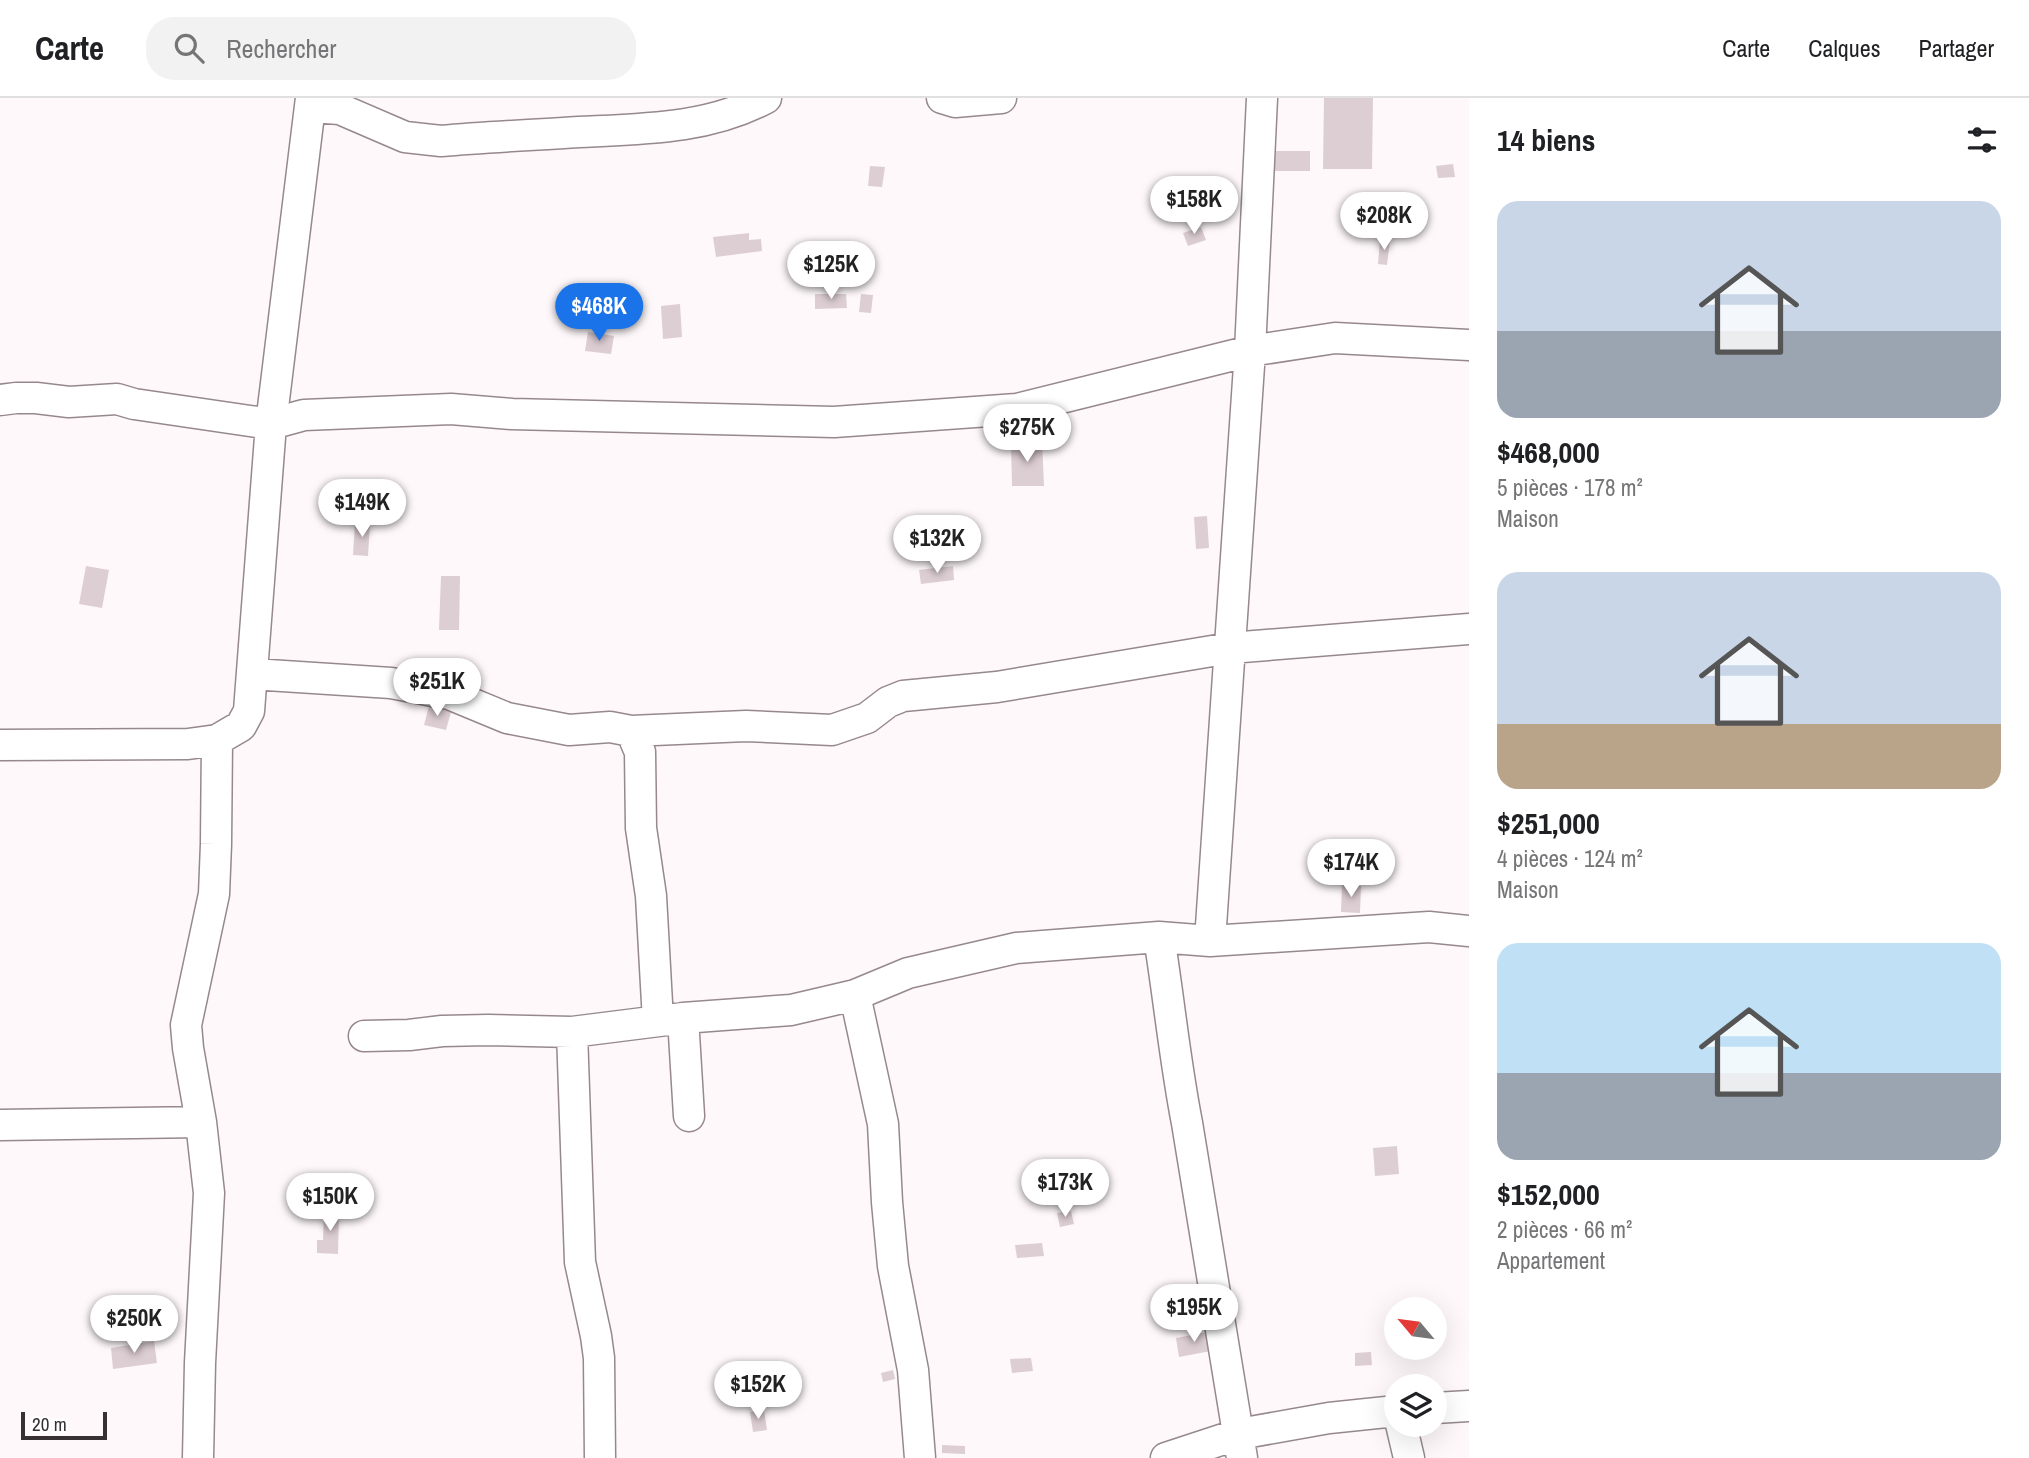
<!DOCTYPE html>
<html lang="fr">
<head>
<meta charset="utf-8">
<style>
  :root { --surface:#fff; --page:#f2f2f2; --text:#202124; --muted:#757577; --line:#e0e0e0; --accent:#1a73e8 }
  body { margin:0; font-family:"Archivo Narrow",sans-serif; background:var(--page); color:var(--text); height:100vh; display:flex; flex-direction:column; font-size:26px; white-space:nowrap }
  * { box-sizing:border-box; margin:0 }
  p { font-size:23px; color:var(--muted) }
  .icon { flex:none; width:38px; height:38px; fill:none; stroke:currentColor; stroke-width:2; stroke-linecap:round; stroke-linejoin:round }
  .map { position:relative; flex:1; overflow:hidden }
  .side { display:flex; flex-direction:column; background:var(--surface); width:560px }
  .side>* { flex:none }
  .needle { width:46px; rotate:299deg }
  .buttons { position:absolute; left:1384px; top:1199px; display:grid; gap:14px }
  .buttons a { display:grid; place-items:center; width:63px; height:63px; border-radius:50%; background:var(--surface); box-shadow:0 7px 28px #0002; font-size:35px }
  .scale { position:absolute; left:21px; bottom:18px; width:86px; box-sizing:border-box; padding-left:7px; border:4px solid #373133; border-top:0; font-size:19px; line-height:24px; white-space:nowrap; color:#373133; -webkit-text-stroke:5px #fff; paint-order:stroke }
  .price { position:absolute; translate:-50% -60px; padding:0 16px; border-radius:24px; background:#fff; color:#222; font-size:23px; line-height:46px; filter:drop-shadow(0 2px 4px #0008) }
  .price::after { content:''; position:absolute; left:50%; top:42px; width:21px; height:16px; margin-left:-10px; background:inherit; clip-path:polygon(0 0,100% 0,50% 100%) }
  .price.selected { background:var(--accent); color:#fff }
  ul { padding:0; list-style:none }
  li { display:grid; align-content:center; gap:14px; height:371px; padding:0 28px }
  li span { display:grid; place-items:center; height:217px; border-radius:21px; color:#555 }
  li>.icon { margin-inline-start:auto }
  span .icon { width:126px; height:126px; fill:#fffc; stroke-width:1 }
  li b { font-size:30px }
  h2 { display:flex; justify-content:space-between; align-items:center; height:84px; padding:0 28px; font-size:30px }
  header { display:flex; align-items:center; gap:42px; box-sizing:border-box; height:98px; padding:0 35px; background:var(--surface); border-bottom:2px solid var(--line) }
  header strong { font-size:33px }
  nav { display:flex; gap:38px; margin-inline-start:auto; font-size:24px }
  .search { width:490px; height:63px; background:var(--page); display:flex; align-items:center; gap:18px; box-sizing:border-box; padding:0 24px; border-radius:28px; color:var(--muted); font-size:26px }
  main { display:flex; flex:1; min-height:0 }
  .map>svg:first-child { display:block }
</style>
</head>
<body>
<header>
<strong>Carte</strong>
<div class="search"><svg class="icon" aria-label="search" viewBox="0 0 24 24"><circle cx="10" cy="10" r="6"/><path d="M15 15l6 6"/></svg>Rechercher</div>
<nav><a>Carte</a><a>Calques</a><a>Partager</a></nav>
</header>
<main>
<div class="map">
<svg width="1469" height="1360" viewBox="0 0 1469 1360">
  <rect width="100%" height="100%" fill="#fef8fa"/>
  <path fill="#ddced4" d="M1324,0H1373L1372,71H1323Z
    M1267,53H1310V73H1267Z
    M1453,66L1455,79L1438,80L1436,68Z
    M870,68L885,69L882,89L868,88Z
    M1201,129L1206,142L1188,148L1183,135Z
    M749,135V142L761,141L762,153L716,159L713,139Z
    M1380,141L1390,142L1387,167L1378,166Z
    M815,196H846L847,210L815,211Z
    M861,196L873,197L871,215L859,214Z
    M680,206L682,239L663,241L661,208Z
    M588,234L614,238L611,256L585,253Z
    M1042,343L1044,388H1012L1011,344Z
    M1207,418L1209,450L1196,451L1194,419Z
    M355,424L370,425L368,458L353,457Z
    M945,441L947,456L929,458L927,444Z
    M86,468L109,472L102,510L79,506Z
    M953,468L954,482L921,486L919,472Z
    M441,478H460L459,532H439Z
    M429,608L451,614L446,632L424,627Z
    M1342,787L1361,788L1360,815L1341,814Z
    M1397,1048L1399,1076L1375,1078L1373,1050Z
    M1047,1088L1061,1090L1059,1104L1045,1102Z
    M324,1112H339L338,1156L317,1155V1142H323Z
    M1071,1113L1074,1126L1060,1129L1057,1115Z
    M1042,1145L1044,1158L1017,1160L1015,1147Z
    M1208,1234L1211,1253L1179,1259L1176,1240Z
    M154,1243L157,1265L113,1271L111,1250Z
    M1371,1254L1372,1267L1355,1268V1255Z
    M1031,1260L1033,1273L1012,1275L1010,1261Z
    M893,1272L895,1281L883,1284L881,1275Z
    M764,1312L767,1332L753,1334L750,1314Z
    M942,1347L965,1348V1356L942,1355Z"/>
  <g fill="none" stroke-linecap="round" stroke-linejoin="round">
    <defs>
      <path id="minor" d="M942,0L955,4L1001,0
        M311,9L340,11L405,39L441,43C487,39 533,37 579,34C643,31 709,31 766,0
        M0,302L16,300H36L69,304L117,301L134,306L271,326L304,317L451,311L512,316L834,324L1017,311L1250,253L1335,240L1469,247
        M252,576L391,585L449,596L507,620L569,632L610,629L631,633L640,654L641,730L651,798L658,923
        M631,633L746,628L832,632L867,620L888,604L903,598L997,589L1230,550L1469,531
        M0,647L188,646L217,642L241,628L249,613L271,326L311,0
        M1159,839C1169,901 1175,964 1187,1025L1242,1360
        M1210,843L1250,253L1262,0
        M855,897L883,1026L887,1104L893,1168L913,1272L920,1360
        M683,920L689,1018
        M572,934L580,1164L596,1238L599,1260L600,1360
        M364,938L409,937L442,933L488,932L572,934L683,920L791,912L855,897L908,875L1016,850L1159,839L1210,843L1429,829L1469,833
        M0,1027L201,1024
        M1435,1310L1469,1308
        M1401,1326L1409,1360
        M198,1360L200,1265L209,1095L201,1024L188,950L186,927L214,796L216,746L217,642
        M1166,1360L1239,1336L1329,1320L1396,1313"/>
    </defs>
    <use href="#minor" stroke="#96888e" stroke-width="33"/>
    <use href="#minor" stroke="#fff" stroke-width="30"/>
  </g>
</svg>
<div class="buttons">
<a><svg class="needle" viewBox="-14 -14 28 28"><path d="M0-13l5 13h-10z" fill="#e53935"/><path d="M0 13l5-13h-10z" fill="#757577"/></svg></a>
<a><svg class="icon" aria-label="layers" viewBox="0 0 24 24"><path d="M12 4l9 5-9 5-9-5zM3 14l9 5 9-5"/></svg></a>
</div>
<div class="scale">20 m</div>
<b class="price" style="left:1194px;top:138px">$158K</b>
<b class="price" style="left:1384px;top:154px">$208K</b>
<b class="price" style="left:831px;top:203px">$125K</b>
<b class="price selected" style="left:599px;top:245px">$468K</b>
<b class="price" style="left:1027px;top:366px">$275K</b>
<b class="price" style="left:362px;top:441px">$149K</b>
<b class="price" style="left:937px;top:477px">$132K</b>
<b class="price" style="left:437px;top:620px">$251K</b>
<b class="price" style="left:1351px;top:801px">$174K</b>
<b class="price" style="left:1065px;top:1121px">$173K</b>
<b class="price" style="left:330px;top:1135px">$150K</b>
<b class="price" style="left:1194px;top:1246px">$195K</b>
<b class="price" style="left:134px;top:1257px">$250K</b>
<b class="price" style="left:758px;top:1323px">$152K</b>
</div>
<section class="side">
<h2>14 biens<svg class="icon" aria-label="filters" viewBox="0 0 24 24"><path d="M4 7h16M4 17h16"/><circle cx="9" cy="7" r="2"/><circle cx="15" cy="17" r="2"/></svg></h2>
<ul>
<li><span style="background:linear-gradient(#c9d6e8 60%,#9aa5b1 0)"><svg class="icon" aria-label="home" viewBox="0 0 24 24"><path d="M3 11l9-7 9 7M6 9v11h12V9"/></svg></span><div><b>$468,000</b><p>5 pièces · 178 m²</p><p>Maison</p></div></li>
<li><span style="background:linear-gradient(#c9d6e8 70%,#b9a48a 0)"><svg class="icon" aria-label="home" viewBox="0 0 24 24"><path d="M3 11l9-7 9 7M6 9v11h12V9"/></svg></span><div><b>$251,000</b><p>4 pièces · 124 m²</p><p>Maison</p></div></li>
<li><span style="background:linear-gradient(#bfe0f5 60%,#9aa5b1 0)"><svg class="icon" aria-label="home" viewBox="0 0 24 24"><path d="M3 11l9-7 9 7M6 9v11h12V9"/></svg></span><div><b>$152,000</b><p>2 pièces · 66 m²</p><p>Appartement</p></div></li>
</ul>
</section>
</main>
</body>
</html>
